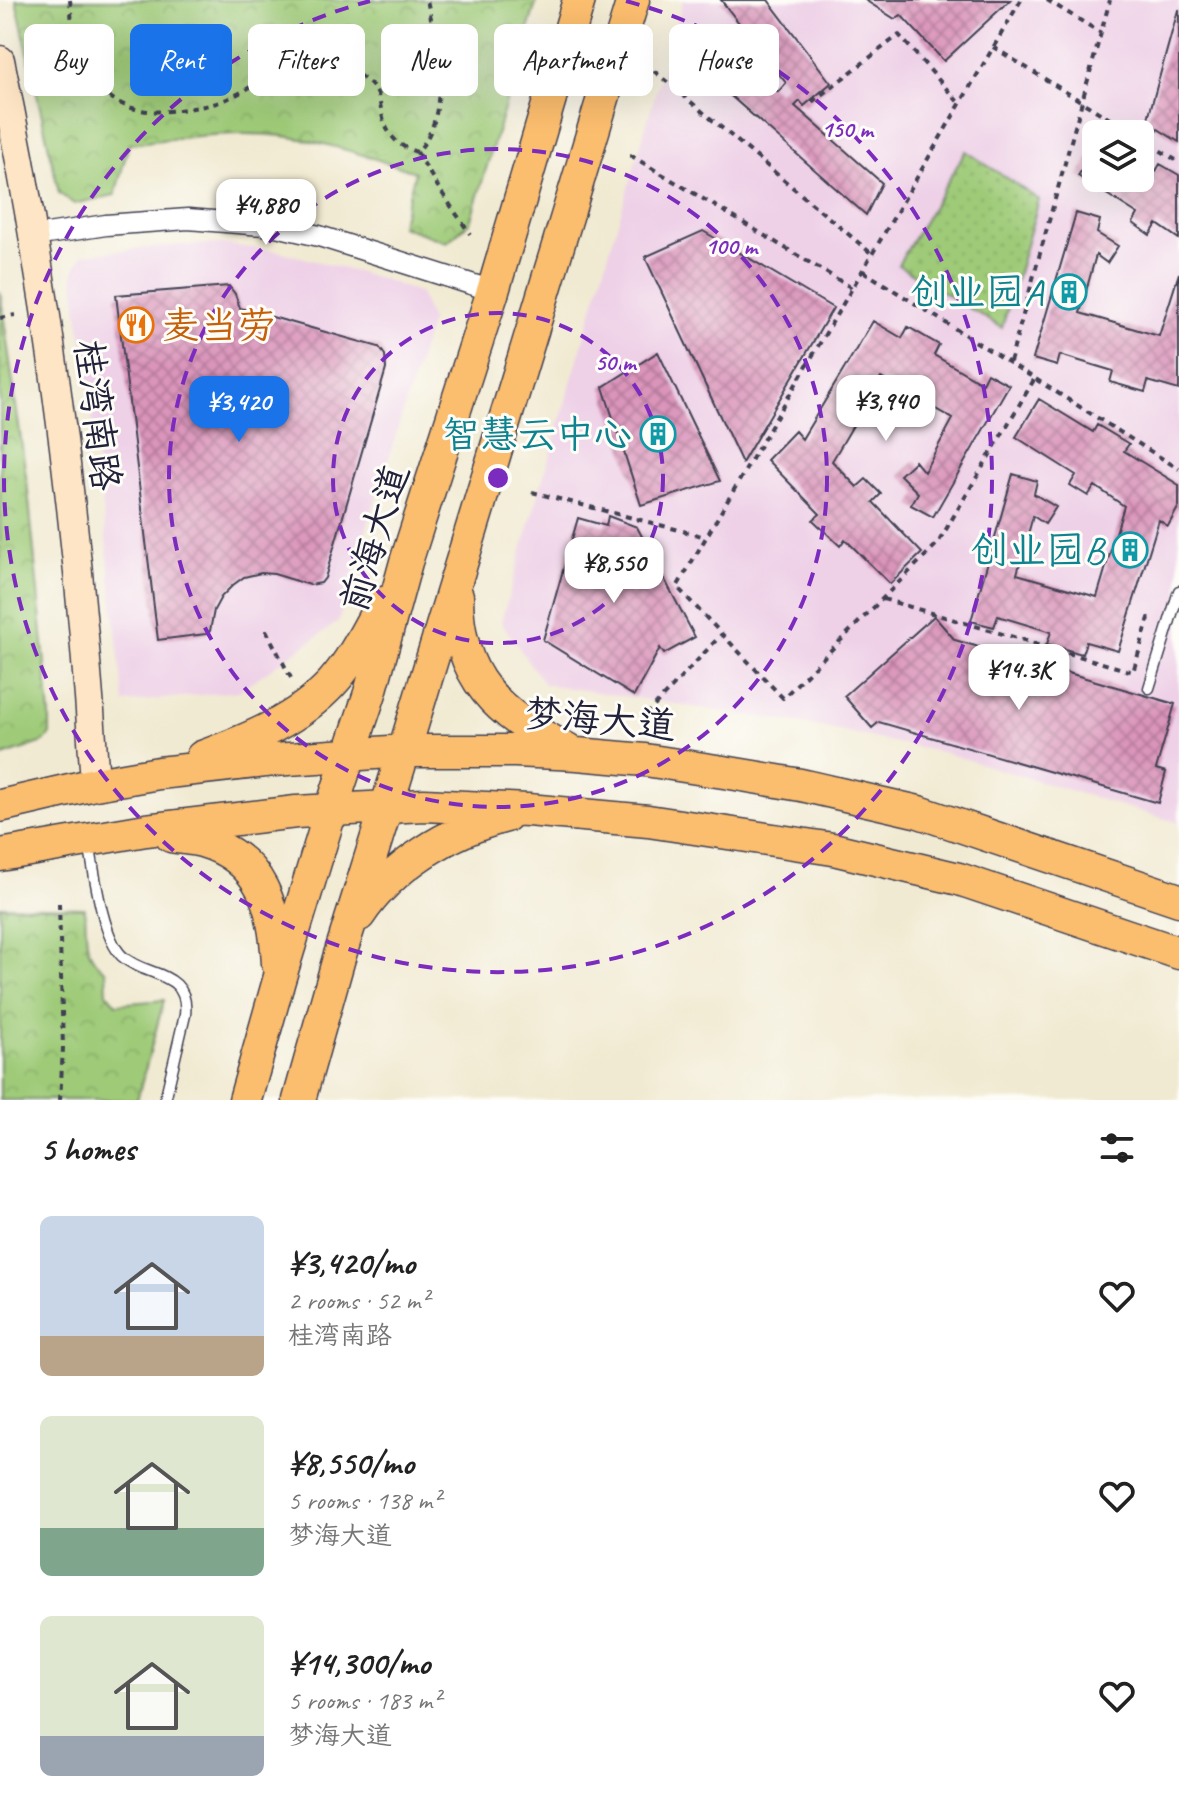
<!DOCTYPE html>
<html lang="en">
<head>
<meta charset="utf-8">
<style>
  :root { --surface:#fff; --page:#f6f6f6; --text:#222; --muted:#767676; --accent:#1a73e8 }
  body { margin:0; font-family:Caveat,"LXGW WenKai TC",sans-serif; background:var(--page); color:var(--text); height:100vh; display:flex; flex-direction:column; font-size:30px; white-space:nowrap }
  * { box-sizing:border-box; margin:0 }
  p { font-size:26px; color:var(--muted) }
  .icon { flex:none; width:44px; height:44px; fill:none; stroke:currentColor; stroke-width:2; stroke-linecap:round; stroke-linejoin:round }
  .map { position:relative; height:1100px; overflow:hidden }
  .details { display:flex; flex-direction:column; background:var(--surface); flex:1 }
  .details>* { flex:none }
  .guide { position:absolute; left:24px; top:24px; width:1132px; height:72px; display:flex; gap:16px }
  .tools { position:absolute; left:1082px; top:120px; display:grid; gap:16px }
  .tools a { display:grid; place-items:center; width:72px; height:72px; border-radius:12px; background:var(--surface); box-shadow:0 8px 32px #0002; font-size:40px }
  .price { position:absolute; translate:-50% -68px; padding:0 18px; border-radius:16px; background:#fff; color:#222; font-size:26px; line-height:52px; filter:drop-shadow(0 2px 4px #0008) }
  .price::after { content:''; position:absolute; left:50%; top:48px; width:24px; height:18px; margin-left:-12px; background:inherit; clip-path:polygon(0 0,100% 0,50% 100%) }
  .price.active { background:var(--accent); color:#fff }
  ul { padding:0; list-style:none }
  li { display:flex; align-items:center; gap:24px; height:200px; padding:0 40px }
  li span { display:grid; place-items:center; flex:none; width:224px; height:160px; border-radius:12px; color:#555 }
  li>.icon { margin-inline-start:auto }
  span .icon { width:96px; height:96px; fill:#fffc; stroke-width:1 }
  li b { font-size:34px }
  h2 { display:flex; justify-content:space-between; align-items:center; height:96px; padding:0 40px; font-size:34px }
  .chip { padding:0 28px; border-radius:12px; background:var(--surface); box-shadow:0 8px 32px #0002; font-size:28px; line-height:72px }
  .chip.active { background:var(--accent); color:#fff }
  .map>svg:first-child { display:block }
</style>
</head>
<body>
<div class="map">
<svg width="1179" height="1100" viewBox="0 0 1179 1100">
  <defs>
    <pattern id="grass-dots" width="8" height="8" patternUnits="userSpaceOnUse" patternTransform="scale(2)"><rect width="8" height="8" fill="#9fcb78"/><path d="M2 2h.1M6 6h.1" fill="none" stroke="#89ae69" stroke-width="1.8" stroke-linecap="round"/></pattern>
    <pattern id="park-crowns" width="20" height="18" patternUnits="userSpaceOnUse" patternTransform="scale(2)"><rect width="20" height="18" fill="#9fcb78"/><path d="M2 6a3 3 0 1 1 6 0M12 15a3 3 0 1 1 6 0" fill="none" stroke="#89ae69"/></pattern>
    <pattern id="building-cross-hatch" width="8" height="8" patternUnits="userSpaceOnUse" patternTransform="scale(2)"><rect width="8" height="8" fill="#db95bb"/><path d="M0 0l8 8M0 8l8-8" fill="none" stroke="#b17999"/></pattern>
  </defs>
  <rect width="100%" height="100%" fill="#fdfcf7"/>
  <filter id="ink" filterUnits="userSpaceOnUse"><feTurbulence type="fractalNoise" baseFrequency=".0125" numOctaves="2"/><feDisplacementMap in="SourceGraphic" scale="16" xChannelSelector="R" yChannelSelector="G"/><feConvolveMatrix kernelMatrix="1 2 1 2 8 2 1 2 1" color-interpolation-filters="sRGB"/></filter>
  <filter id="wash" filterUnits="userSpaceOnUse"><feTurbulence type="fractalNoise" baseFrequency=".006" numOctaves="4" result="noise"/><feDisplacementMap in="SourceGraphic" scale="32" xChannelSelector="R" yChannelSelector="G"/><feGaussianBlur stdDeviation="1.8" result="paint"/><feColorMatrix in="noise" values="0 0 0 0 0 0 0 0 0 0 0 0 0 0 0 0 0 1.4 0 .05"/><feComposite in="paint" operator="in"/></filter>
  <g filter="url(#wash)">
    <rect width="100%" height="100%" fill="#f1ead2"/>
    <path fill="#eed0e7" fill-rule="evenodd" d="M683,0H1179V823L945,753L811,725L544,684L501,622ZM1096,134H1140V178H1096Z
      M221,244L278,251L379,278L420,293L431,321L338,622L239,691L124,703L97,457L73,273L83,254L182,245Z"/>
    <path fill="url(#grass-dots)" stroke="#60765a" stroke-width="2" d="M966,151L1039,200L1002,328L898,265Z"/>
    <path fill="url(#park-crowns)" stroke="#60765a" stroke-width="2" d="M16,0H537L470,222L447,242L401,226L415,172C372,158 328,142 283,136C233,130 178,138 129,144L115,195L74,204L59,193Z
      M0,291L28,490L50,715V734L44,742L0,757Z
      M0,906L85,908C87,937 82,953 106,972L107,993L116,1004L164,1000L137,1100H0Z"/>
    <g id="blocks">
      <path fill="url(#building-cross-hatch)" d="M721,0H768L831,83L804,106L800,101L795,106L882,183L866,215L715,82L742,60L778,92L786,83Z
        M865,0H1010L944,61L901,15L895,19Z
        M1178,10H1179V142L1147,122Z
        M1096,147V178H1140V161L1156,171L1160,164L1179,175V239L1157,224L1150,235L1133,223L1138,214L1078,176Z
        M1076,213L1100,220L1097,233L1118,246L1107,263L1096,255L1080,313L1159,336L1179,273V390L1148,381L1145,392L1110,382L1113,371L1060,355L1057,366L1033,359Z
        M703,231L833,308L742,463L645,257Z
        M229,286L235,294L240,308L379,347L385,355L386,369L325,578L321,583L310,585L274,574L261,573L244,577L233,585L221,597L214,610L210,631L206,634L158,640L116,295Z
        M873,321L902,338L908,327L939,345L934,355L982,383L987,373L1009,385L933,517L911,505L918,493L900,475L915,461L924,472L953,419L881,378L832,461L857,487L866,479L881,494L873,502L922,553L890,584L845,539L840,546L813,520L820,514L767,460L795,431L802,439Z
        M658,352L720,481L641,505L603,387Z
        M1039,399L1093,432L1097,425L1129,444L1124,451L1179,485V506L1168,526L1159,520L1118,651L1086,642L1082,654L1047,644L1051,632L998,616L994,627L971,621L1013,474L1037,481L1034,494L1056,507L1045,524L1033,516L1017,574L1097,597L1124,506L1095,486L1088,496L1070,485L1076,475L1016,437Z
        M608,516L637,527L695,637L664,654L660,648L634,696L543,640L578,518L606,526Z
        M934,616L955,640L1175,704L1156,769L1166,772L1158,803L879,722L872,728L844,696Z"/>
    </g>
  </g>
  <g filter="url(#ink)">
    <use href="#blocks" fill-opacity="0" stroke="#414052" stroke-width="2"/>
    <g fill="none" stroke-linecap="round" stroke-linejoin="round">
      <defs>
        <path id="lane" d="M1149,688L1179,591
          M89,842C94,871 102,937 122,956C146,978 190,970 185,1015L165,1100"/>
        <path id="street" d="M34,236L106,225L188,219L276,226L319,236L493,291"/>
        <path id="secondary" d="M0,60C50,299 80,540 95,784"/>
        <path id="primary" d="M457,596C457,679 498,714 567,749
          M202,757C248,740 298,720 332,683C353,660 367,630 382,603
          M0,806L95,784L159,773L274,760L404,751H515L577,754L645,760L730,773L801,785L919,812L1179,900
          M171,836C181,838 192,838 202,841C263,859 275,907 278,964
          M0,855L146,830L296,812L424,805L528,810L648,821L833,849L959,879L1179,953
          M359,915C392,866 448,831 506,816
          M245,1100L279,980L331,810L370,693L406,562L493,291L579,0
          M299,1100L339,958L404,751L633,0"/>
      </defs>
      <use href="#lane" stroke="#414052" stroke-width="13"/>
      <use href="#street" stroke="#414052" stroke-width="23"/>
      <use href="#secondary" stroke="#414052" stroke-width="31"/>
      <use href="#primary" stroke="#414052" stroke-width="35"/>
      <path stroke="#414052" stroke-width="4" stroke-dasharray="6 6" stroke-linecap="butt" d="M70,0C72,16 71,32 76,48C79,60 86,71 93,80C118,112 148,115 186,109C200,107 214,105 227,99C261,84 289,58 329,65C346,68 366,76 376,91C380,98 380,106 382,114C386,134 398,147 417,152C452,115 437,45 427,0
        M1021,0L677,587L783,698L938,543L1035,378
        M1047,0L1101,33
        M993,47L1134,134
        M654,71L872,254
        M812,102L899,35L960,104
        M1140,138L1179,162
        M417,152L436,184L470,234
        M630,155L852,288
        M863,271L1179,469
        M0,318L15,315
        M1010,362L1110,0
        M532,492L706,537
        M883,599L1133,672L1149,618L1153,619
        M266,630L291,678
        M646,715L722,634
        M59,903L63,1048L60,1100"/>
      <use href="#lane" stroke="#fff" stroke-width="10"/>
      <use href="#street" stroke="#fff" stroke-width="20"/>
      <use href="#secondary" stroke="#fde5c5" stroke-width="28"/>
      <use href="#primary" stroke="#fbbd6e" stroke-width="32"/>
    </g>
  </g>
  <g fill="none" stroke="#7b2cbf" stroke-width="4" stroke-dasharray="14 10">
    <circle cx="498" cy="478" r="165"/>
    <circle cx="498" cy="478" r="329"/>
    <path d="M626 1A494 494 0 1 1 370 1"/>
  </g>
  <defs>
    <symbol id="building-ring" viewBox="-11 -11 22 22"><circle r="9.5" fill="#fdfcf7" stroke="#0f9aa8" stroke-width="1.5"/><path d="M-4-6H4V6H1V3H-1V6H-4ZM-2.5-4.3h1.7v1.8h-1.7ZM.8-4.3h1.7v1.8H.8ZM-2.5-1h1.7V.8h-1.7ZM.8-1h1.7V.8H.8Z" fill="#0f9aa8"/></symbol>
    <symbol id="restaurant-ring" viewBox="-11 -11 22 22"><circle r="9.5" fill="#fdfcf7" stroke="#e8710a" stroke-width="1.5"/><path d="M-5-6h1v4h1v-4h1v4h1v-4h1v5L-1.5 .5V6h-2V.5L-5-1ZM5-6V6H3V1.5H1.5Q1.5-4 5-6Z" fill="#e8710a"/></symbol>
  </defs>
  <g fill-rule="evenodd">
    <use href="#building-ring" x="1049" y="272" width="40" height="40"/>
    <use href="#restaurant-ring" x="116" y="305" width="40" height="40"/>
    <use href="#building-ring" x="638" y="414" width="40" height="40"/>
    <use href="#building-ring" x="1110" y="530" width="40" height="40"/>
  </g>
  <g text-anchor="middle" stroke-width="6" stroke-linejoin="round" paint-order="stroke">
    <g font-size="38" fill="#0d838f" stroke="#fdfcf7" text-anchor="end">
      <text x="1043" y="305">创业园A</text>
      <text x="632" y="447">智慧云中心</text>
      <text x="1104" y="563">创业园B</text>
    </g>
    <g font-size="38" fill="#c56008" stroke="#fdfcf7" text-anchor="start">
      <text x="162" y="338">麦当劳</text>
    </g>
    <g font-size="38" fill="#22223b" stroke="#fdfcf7">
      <text transform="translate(98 415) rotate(83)" y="13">桂湾南路</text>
      <text transform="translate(374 538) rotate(-73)" y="13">前海大道</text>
      <text transform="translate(600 719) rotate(5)" y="13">梦海大道</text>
    </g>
  </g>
  <circle cx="498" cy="478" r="12" fill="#7b2cbf" stroke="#fdfcf7" stroke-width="4"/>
  <g font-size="24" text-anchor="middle" font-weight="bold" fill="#7b2cbf" stroke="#fdfcf7" stroke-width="6" stroke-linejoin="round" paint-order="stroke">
    <text x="847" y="137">150 m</text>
    <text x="731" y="254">100 m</text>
    <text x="615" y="370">50 m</text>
  </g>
</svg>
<div class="tools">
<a><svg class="icon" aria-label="layers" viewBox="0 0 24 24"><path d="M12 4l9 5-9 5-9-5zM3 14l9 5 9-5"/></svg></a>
</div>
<b class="price" style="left:266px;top:247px">¥4,880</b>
<b class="price" style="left:886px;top:443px">¥3,940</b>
<b class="price active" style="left:239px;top:444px">¥3,420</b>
<b class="price" style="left:614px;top:605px">¥8,550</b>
<b class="price" style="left:1019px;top:712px">¥14.3K</b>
<div class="guide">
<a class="chip">Buy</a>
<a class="chip active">Rent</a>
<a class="chip">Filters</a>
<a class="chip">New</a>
<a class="chip">Apartment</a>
<a class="chip">House</a>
</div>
</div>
<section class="details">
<h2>5 homes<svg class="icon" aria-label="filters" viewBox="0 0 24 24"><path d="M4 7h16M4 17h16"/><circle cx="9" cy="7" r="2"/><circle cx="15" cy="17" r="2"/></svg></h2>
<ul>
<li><span style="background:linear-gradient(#c9d6e8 75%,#b9a48a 0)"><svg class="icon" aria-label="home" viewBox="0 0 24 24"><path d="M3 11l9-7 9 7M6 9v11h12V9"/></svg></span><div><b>¥3,420/mo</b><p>2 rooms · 52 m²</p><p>桂湾南路</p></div><svg class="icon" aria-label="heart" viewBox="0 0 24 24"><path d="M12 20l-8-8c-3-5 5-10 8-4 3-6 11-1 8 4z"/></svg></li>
<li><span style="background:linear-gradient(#dfe7d0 70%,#7fa58c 0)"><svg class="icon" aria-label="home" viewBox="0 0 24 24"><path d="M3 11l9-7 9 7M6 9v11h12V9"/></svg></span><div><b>¥8,550/mo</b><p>5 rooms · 138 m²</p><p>梦海大道</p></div><svg class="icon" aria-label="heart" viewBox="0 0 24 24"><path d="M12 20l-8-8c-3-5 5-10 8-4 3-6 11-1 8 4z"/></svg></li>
<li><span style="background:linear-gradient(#dfe7d0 75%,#9aa5b1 0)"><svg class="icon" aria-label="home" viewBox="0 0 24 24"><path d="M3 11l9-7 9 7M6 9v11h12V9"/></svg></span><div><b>¥14,300/mo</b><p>5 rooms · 183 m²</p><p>梦海大道</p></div><svg class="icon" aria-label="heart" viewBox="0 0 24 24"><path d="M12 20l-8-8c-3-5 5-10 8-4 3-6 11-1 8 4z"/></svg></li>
</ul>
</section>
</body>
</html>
